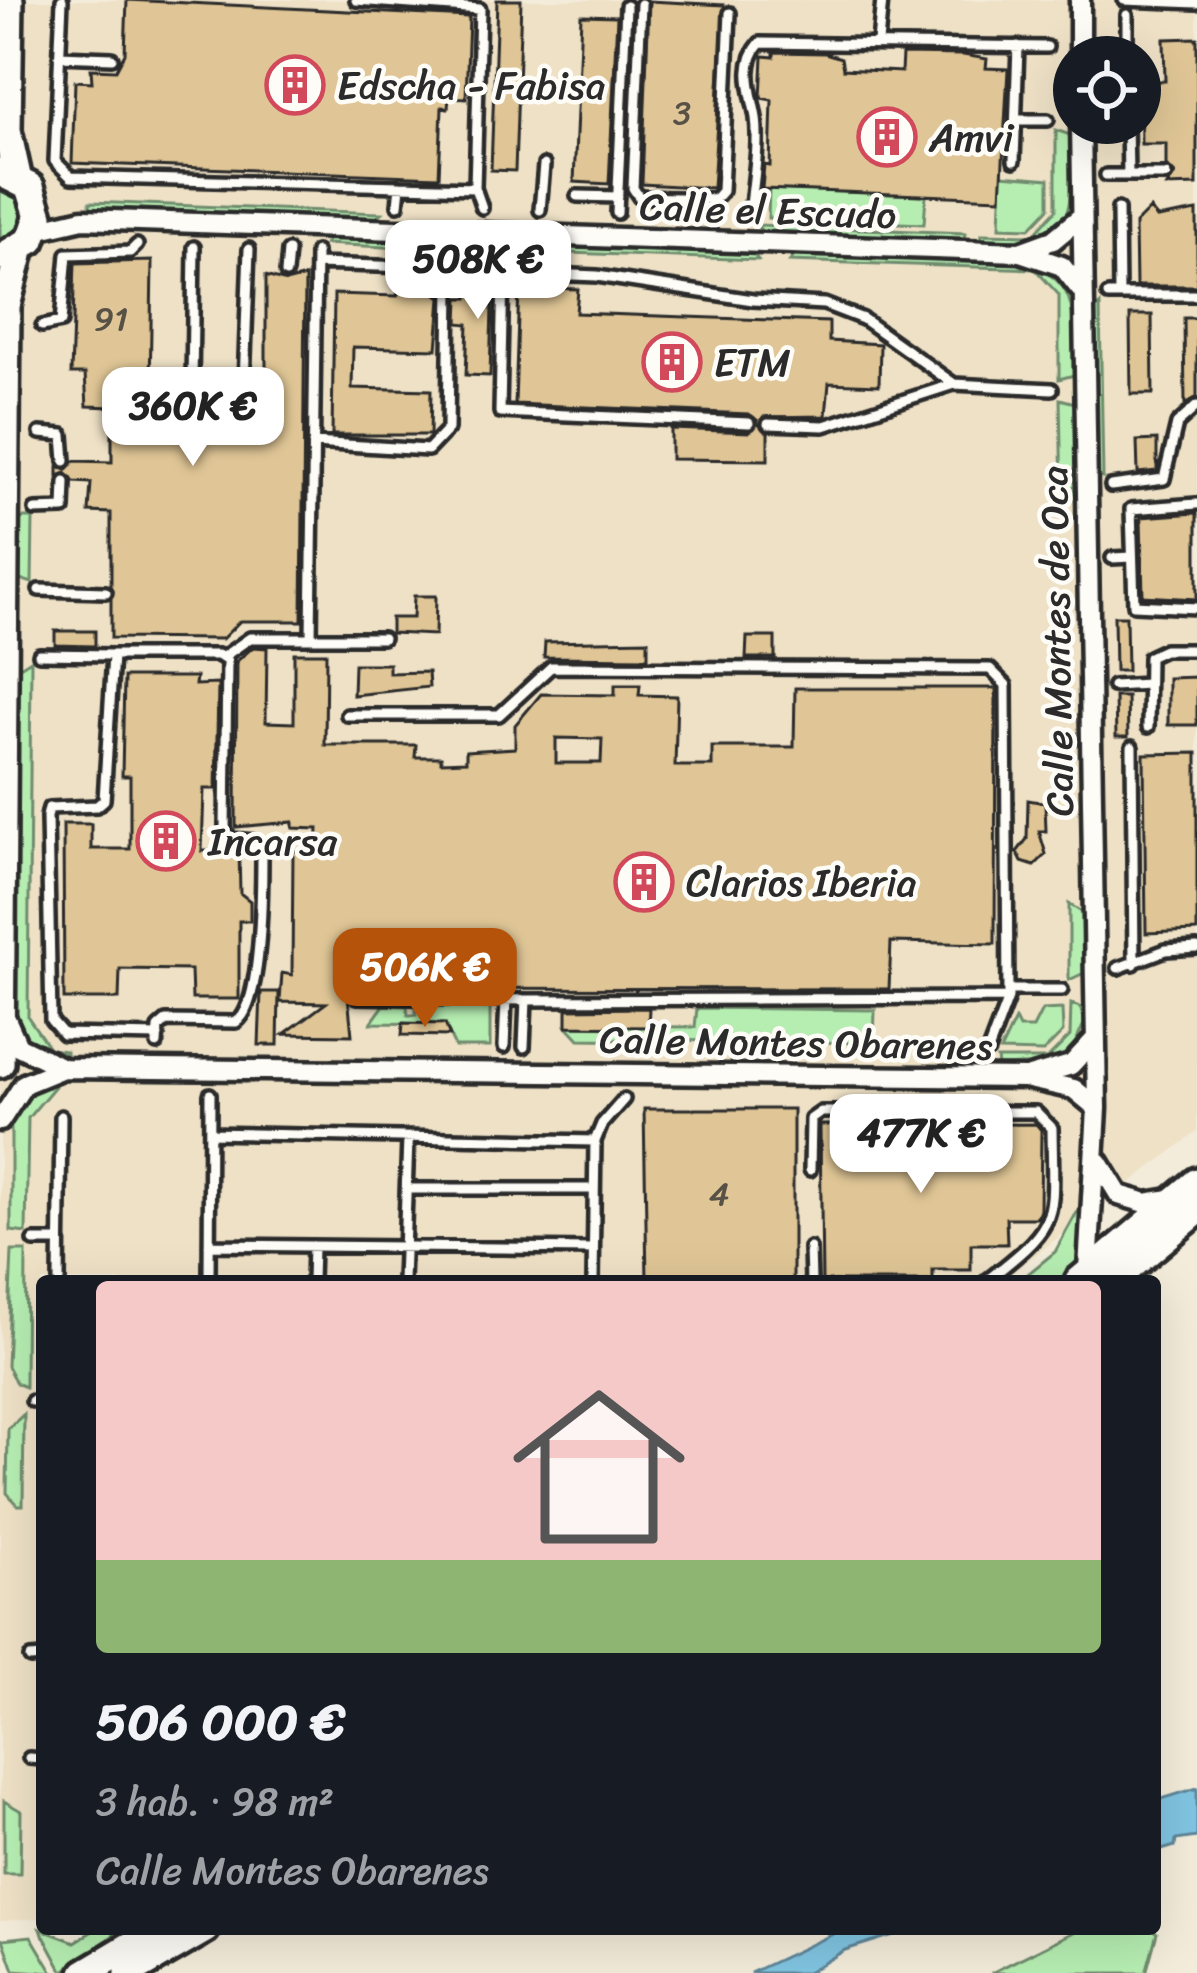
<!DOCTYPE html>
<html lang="es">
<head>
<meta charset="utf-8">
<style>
  :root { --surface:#171b24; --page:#242831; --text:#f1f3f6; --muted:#9ea1a6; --line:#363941; --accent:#b45309 }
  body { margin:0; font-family:Sriracha,sans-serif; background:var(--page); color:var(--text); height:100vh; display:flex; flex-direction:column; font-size:45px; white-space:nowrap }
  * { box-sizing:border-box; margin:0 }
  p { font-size:39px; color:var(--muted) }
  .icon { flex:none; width:66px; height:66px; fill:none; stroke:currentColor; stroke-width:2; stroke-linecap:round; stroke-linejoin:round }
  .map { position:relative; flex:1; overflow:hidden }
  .drawer { position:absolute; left:36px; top:1275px; width:1125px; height:660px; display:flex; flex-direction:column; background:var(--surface); border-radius:12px; box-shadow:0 12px 48px #0002 }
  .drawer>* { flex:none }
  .controls { position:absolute; left:1053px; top:36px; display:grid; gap:24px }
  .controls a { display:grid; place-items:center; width:108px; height:108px; border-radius:50%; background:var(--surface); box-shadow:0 12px 48px #0002; font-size:60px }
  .price { position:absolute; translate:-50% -102px; padding:0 27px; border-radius:24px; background:#fff; color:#222; font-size:39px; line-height:78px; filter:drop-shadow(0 3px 6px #0008) }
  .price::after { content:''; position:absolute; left:50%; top:72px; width:36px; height:27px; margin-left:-18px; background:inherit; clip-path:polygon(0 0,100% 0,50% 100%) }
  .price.on { background:var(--accent); color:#fff }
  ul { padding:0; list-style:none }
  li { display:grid; align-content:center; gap:24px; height:636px; padding:0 60px }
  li+li { border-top:3px solid var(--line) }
  li span { display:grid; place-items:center; height:372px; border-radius:12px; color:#555 }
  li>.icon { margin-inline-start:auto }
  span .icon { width:216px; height:216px; fill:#fffc; stroke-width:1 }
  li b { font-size:51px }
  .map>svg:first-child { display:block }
</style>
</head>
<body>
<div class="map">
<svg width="1197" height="1973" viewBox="0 0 1197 1973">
  <rect width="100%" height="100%" fill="#f4ecda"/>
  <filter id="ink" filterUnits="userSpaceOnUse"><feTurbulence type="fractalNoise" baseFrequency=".00833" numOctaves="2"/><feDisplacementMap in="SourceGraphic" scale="24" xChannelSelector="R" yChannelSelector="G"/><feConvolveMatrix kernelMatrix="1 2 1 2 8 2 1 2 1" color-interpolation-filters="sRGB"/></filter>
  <g filter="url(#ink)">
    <path fill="#eee1c6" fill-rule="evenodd" d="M0,0H1197V1132L1001,1281H42V1918L0,1921ZM1074,57H1140V123H1074Z"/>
    <path fill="#b6eeb2" stroke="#708c6e" stroke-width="3" d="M1056,130L1070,135C1072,224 1078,240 981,241L982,234L1033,235L1056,210Z
      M1002,175L1049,179V208L1030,228L1000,227Z
      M0,185L22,198L27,217L19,235L0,244Z
      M769,189L926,195L924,224L768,218Z
      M90,202L382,213L375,219L90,209Z
      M757,225L965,233L964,240L763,233Z
      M329,237L440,241L444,250L325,244Z
      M521,244L753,253L758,260L516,251Z
      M795,255L1012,261C1083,275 1073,314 1074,375L1059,379V295L1035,269L790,261Z
      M1100,305L1103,478L1095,476L1092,311Z
      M1060,399L1075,403L1076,494L1062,495Z
      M23,518H33L32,583L17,578L16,522Z
      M31,660L28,1017L50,1049L66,1051V1058L27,1044L12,1019L15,670Z
      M1069,904L1083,913L1084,973L1069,980Z
      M1071,1004L1080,1007L1085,1022L1069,1056L1048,1064L998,1066L997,1059H1047L1070,1036Z
      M384,1005L407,1006L408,1015H416V1005L490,1008V1047H455L444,1024L371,1023Z
      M697,1008L875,1010L874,1043L579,1039L567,1026L695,1027Z
      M1062,1009L1063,1032L1043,1052L1000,1051L1015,1020L1019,1028H1033L1042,1010Z
      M52,1080L55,1086L28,1118L26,1233L11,1231V1117L28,1089Z
      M1087,1154L1079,1268L1063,1281H1019L1055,1252L1082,1203Z
      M12,1251H26L25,1387L16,1383L7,1366Z
      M24,1414L23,1505H18L7,1493L8,1429Z
      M4,1801L21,1811L20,1874H4Z
      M40,1929L75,1942L96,1929H122L63,1972Z
      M1080,1929H1152L1157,1933L1146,1973H991Z
      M31,1936L53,1973L14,1970L3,1939Z"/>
    <path fill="#81c5e2" stroke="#5f8799" stroke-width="3" d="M1197,1788V1837L1176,1840L1175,1846L1155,1852V1801Z
      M844,1929H913L845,1950L807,1973H750Z"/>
    <path fill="#e0c696" stroke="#2b2b2b" stroke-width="3" fill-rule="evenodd" d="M127,0L469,17L466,98L449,97L448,108L442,107L439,177L72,163L75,81L92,82L91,69L116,70L125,53Z
      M497,0H521L515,171L491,170Z
      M649,1L724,5L713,188L642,184Z
      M581,15L617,16L609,184L574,182Z
      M1197,38V185L1167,186L1175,174L1166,166V144H1141L1140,81H1165L1164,39Z
      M774,52L825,53L841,58L843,69L901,72L902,54L963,55L987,59L986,68L1008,69L1001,198L762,189L764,165L770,166L772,100L761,98L763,56L774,57Z
      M1150,209L1157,218L1197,211V286H1136L1135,224Z
      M152,261L150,392L266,393V276L286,282L305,277L302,621H240L222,639L111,638V513L89,512L91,483L74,482L66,473L58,476V467L67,470L74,461L112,462V407L87,406L85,374H71L75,263Z
      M471,271H493L490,376L466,375L468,324L458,323L459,298H468Z
      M400,287L429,288L441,297L437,349L353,347L352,388L431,390L430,435H332L334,294L397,296Z
      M519,287L578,289L576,313L829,322V341L880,344L879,385L829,383L826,416L763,417L759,425L768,433V460L671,459V429L749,432L757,420L749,414L515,404Z
      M1130,315H1152L1153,394H1131Z
      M1184,318H1197V397L1185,405Z
      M1157,440V471L1138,473L1137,441Z
      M1197,513V599L1143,596L1141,517Z
      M414,596H436L435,635L391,633V618H413Z
      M1114,616H1126L1127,671H1115Z
      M55,631H95V646L55,645Z
      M747,637H775V658H746Z
      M648,640V658L544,657L545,642Z
      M253,647L267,648L266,722L294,723V653H326L325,745H416L415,757H441V762L466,761V751L515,748V725L541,694L615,695V685H640L639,695L677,696L675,766H712V747H794L795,688H996L995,944L891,942L889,989L357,988L348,996L352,1035L284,1034L326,1003L280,1002L282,973L292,975L293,851H317L318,829L293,828V822L236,827L237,661ZM556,738L602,739L601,763H556Z
      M354,664H389V673L428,672L429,687L353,695Z
      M124,677H196L195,685L218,684L216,789H204L202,851H239L240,893L250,901V921H239V999H192L191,970L120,969L119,999H64L63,824H91V849H130V776H122Z
      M1197,677V725H1168V678Z
      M1115,697H1127L1128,737H1116Z
      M1197,753V931L1146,933L1144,754Z
      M1028,800L1045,803L1046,831H1039L1046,854L1034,866L1022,862L1017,852L1027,839Z
      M261,992H279L278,1045H259Z
      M649,1008L648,1027L567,1026V1009Z
      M403,1023L445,1024L450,1036L402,1035Z
      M644,1109H793V1281H647Z
      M1036,1124L1041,1130L1040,1210L1037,1218H1006L1007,1244H971V1270H933V1281H822L820,1125Z"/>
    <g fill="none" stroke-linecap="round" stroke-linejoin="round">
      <defs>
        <path id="lane" d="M62,0L55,161L71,177L475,188
          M356,0L480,9L475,188L482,208
          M1124,0L1197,3
          M641,4L633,188L639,197L715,199L722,191L730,13
          M1127,15V57
          M878,42L882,0
          M59,56L112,58
          M1016,120H1048
          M1127,123L1128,175
          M1014,161L1018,46
          M1106,175H1166
          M577,196L618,197
          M398,205L400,186
          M1118,209L1119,295
          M540,210L544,165
          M617,213L626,6
          M750,217C752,187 760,148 756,118C752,93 740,66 760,43L1047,47
          M286,273L288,251
          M1108,295H1197
          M42,326L61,322L67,254L130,252L137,245
          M192,384L194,247
          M244,384L249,249
          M749,423L500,412L503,272L597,276L753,300L824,304L863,319L954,384L1052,389
          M768,424L824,426L954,384
          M40,433L63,435L65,461
          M313,443L428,450L448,429L450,286L440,268L316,264
          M1111,486L1164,479L1177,424L1197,406
          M1197,504L1131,509L1134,605L1197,608
          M35,510L64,509L65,482
          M1112,558L1132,557
          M39,590L106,592
          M311,638L316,252
          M39,654L113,655
          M223,657L250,638H383
          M1113,686L1148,684
          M347,715H499L551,667L990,669L1006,685L1008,998
          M1148,727L1149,657L1164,650H1197
          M1132,747L1134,964
          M1118,968L1166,950L1197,948
          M1008,990H1062
          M357,997L526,1000
          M157,1044L158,1028L166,1021L236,1022C263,1007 262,881 262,848L255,841L231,839L225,830L227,661L218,655H113L104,800L97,806L49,808L47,817L51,1020L63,1034L158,1036
          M504,1047L506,1000
          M524,1047L526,1000L1008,998L988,1051
          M210,1133L595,1141
          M810,1170L811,1119L821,1112H1036L1052,1128C1053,1222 1062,1222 986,1281
          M407,1189H594
          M34,1241H59
          M209,1245L593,1249
          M810,1248L811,1281
          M59,1281L61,1116
          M209,1281L210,1094
          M312,1281L313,1246
          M403,1281L408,1139
          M593,1281L595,1141L602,1124L624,1099
          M32,1401H42
          M30,1658L42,1657
          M29,1758L42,1759"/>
        <path id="street" d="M1080,0V57
          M1081,123L1097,1108L1088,1270
          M36,230L83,219L1020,252L1062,266L1080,289
          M1020,252L1053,240L1082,216
          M6,1019L18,1046L63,1068
          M1030,1077L1071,1065L1096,1038
          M0,1121L24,1084L63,1068L1025,1078L1074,1089L1097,1108
          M1099,1162L1119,1195L1146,1203L1170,1199"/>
        <path id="secondary" d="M9,0L7,131L17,176
          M0,172L30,187L39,216L31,240L4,256
          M0,1063L6,306L20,251
          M1079,1281L1197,1182
          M1113,1281L1197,1211
          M85,1973L159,1929
          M129,1973L205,1929"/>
      </defs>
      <use href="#lane" stroke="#2b2b2b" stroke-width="18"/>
      <use href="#street" stroke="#2b2b2b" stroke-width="27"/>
      <use href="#secondary" stroke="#2b2b2b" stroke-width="36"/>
      <use href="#lane" stroke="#fdfcf7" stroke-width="9"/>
      <use href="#street" stroke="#fdfcf7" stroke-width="18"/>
      <use href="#secondary" stroke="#fdfcf7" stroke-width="27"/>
    </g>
  </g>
  <defs>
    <symbol id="building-ring" viewBox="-11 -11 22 22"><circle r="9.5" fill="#fdfcf7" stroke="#d1495b" stroke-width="1.5"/><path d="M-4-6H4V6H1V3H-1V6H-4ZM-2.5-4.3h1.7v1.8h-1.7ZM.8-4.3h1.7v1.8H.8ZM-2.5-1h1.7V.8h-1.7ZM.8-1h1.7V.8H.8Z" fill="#d1495b"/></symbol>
  </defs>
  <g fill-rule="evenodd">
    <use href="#building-ring" x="262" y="52" width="66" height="66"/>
    <use href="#building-ring" x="854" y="104" width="66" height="66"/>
    <use href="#building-ring" x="639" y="329" width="66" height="66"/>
    <use href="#building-ring" x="133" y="808" width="66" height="66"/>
    <use href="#building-ring" x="611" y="849" width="66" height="66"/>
  </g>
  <g text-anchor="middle" stroke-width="9" stroke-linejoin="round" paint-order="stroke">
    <g font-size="33" fill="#585246">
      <text x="682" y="124">3</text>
      <text x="111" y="330">91</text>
      <text x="719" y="1205">4</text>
    </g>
    <g font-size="39" fill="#2b2b2b" stroke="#fdfcf7" text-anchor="start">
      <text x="337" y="99">Edscha - Fabisa</text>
      <text x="929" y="151">Amvi</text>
      <text x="714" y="376">ETM</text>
      <text x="208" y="855">Incarsa</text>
      <text x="686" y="896">Clarios Iberia</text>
    </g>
    <g font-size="39" fill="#2b2b2b" stroke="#fdfcf7">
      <text transform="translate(768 210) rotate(2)" y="14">Calle el Escudo</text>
      <text transform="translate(1056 641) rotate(-91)" y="14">Calle Montes de Oca</text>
      <text transform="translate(796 1042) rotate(1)" y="14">Calle Montes Obarenes</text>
    </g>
  </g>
</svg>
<div class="controls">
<a><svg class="icon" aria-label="locate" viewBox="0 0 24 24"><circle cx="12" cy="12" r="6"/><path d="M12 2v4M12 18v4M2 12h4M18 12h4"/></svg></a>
</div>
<b class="price" style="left:478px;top:322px">508K €</b>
<b class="price" style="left:193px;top:469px">360K €</b>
<b class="price on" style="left:425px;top:1030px">506K €</b>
<b class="price" style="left:921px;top:1196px">477K €</b>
<section class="drawer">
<ul>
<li><span style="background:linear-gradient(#f6c9c9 75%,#8fb573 0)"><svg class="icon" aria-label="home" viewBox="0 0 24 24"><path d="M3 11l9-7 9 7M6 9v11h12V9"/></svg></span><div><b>506 000 €</b><p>3 hab. · 98 m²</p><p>Calle Montes Obarenes</p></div></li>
</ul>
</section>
</div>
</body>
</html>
